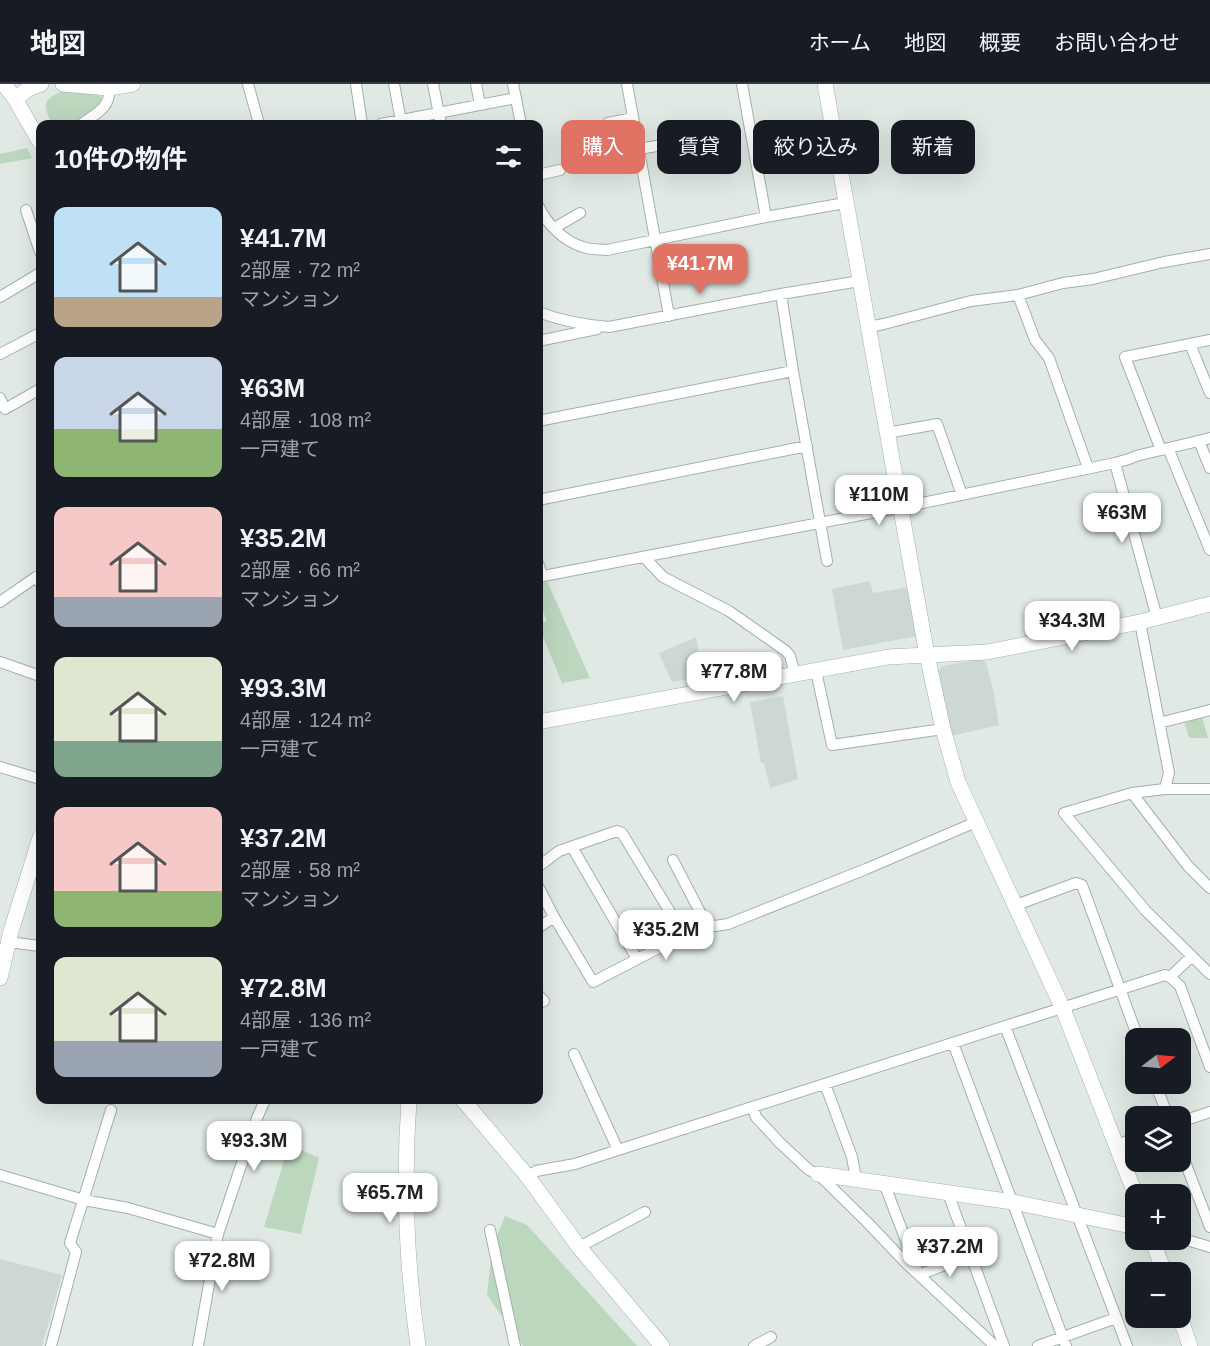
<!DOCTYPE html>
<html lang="ja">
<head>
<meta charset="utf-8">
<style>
  :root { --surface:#171b24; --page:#242831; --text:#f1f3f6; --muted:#9ea1a6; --line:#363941; --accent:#e17365 }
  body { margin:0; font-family:Arial,"Noto Sans JP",sans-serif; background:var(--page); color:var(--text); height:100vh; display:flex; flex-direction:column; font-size:22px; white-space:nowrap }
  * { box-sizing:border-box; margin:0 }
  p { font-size:20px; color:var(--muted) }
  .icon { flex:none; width:33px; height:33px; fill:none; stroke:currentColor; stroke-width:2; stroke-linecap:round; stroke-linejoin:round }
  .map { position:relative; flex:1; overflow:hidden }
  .drawer { position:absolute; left:36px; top:36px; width:507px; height:984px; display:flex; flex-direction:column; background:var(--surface); border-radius:12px; box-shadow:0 6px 24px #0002 }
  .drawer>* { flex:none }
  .banner { position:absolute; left:561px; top:36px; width:558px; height:54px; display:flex; gap:12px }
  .needle { width:39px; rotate:74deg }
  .buttons { position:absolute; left:1125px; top:944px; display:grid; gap:12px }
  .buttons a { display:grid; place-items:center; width:66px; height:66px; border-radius:12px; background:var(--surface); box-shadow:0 6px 24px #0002; font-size:30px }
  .price { position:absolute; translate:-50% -51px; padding:0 14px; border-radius:12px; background:#fff; color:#222; font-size:20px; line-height:39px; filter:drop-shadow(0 2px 3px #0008) }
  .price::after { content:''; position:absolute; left:50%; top:36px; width:18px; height:14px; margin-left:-9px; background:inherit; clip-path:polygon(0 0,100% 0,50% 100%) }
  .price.selected { background:var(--accent); color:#fff }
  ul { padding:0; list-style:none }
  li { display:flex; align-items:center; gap:18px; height:150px; padding:0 18px }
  li span { display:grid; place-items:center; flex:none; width:168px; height:120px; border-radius:12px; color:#555 }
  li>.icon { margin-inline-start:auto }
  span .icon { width:72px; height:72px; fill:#fffc; stroke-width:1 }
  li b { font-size:26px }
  h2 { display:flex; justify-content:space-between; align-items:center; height:72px; padding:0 18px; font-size:26px }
  .chip { padding:0 21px; border-radius:12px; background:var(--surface); box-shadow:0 6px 24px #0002; font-size:21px; line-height:54px }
  .chip.selected { background:var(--accent); color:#fff }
  header { display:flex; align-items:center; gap:36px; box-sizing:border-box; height:84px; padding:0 30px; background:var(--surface); border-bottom:2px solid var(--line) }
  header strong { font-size:28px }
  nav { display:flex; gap:33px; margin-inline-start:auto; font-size:21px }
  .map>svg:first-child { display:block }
</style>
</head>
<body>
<header>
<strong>地図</strong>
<nav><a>ホーム</a><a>地図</a><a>概要</a><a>お問い合わせ</a></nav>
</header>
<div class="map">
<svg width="1210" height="1262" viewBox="0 0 1210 1262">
  <rect width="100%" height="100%" fill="#e0e9e4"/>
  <path fill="#ced8d2" d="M870,497L873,509L908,503L917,552L843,566L832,505Z
    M696,553L703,592L672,598L659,569Z
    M983,575L986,579L994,610L999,641L951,652L937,590L942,582Z
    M783,612L798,695L770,704L764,679H761L750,618Z
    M0,1175L62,1191L42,1262H0Z"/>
  <path fill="#bbd8bf" d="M66,6L97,10L101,13L102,18L99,24L76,40H52C41,19 44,14 66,6Z
    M27,64L32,74L0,80V70Z
    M547,497L590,594L562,599L539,543V540L547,537L539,517V499Z
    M1202,633L1208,654H1189L1184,637Z
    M289,1060L319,1074L301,1150L264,1143Z
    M505,1132L527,1141L637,1262H523L487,1211L492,1164Z"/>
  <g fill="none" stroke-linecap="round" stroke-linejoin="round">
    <defs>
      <path id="street" d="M248,0L259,40
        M356,0L362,40
        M394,0L401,37
        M433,0L441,40
        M476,0L480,21
        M513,0L521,40
        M627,0L669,232
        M742,0L766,133
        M608,39L633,34
        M82,40C96,29 111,24 109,4
        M381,40L516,14
        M638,65L682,58
        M538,91L560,86
        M538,121C546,139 563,157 583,163C591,166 600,165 607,166L766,133L845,119
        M26,126L40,168
        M554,144L580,129
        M781,210L793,287L827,477
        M1018,211L1035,256L1049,274L1088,384
        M0,213L40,189
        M538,228C562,237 584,241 609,243L781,210L860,197
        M868,243L884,240L971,217L1018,211L1063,199L1093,195L1164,178L1210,170
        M538,257L597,245
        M1190,260L1210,309
        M0,270L40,249
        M0,314L5,325L40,305
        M538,337L793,287
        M887,349L937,340L962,411
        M1199,357L1210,384
        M1168,364L1210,466
        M1161,366L1125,273L1210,256
        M1115,379L1157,534
        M538,416L807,362
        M644,473L663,493L729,527L786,567L790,572L795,590
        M538,479L542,492
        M538,493L913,421L1115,379L1129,375L1136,372L1210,354
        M0,518L36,493L40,499
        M1140,538L1169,689L1165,705
        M0,578L40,592
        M816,587L832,661L943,645
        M1159,639L1210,626
        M0,683L40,695
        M1210,705H1165L1132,709L1064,729L1146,827L1210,890
        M1132,709L1188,782L1210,804
        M572,763L637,875
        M673,776L702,832L708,840L715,842L728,840L866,785L976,738
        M538,783L559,767L617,747L622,749L684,851L593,898L554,833L538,802
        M1016,821L1076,799L1082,801L1138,954
        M538,844L554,833
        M8,858L40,862
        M1170,893L1191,873
        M538,911L544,917L538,920
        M1005,942L1127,1262
        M953,959L1066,1262
        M574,970L618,1066
        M1155,999L1168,1032
        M825,1000L852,1073L856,1095
        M753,1024L756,1033L780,1059L809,1086L818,1090L867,1138L906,1179L995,1262
        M1180,1038L1210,1028
        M1116,1061L1136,1054
        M1180,1065L1210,1143
        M0,1091L84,1116L128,1124L218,1150
        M528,1093L536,1087L575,1080L618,1066L1165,891L1170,893L1180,902L1210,983
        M884,1099L919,1191L970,1171
        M948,1109L1004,1262
        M490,1146L515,1262
        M1180,1154L1210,1163
        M579,1163L645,1128
        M51,1262L76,1168L70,1159L111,1026
        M198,1262L218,1150L257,1034L265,1016
        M754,1262L771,1253
        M1038,1262L1116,1234"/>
      <path id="secondary" d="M4,0L15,15L40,58
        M63,0L109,4L133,0
        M825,0L927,571L943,645L958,698L1063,925L1136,1112
        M15,15L28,5L41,0
        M538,638L888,573L987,568L1140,538L1210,520
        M0,894L11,847L40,754
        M409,1016C403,1100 406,1178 418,1262
        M463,1016L528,1093L579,1163L662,1262
        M818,1090L1013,1118L1136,1143
        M1152,1155L1164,1188
        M1180,1233L1190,1262"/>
    </defs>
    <use href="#street" stroke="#a4b0aa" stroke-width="12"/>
    <use href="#secondary" stroke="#a0b3aa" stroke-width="16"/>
    <use href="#street" stroke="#fff" stroke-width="10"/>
    <use href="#secondary" stroke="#fff" stroke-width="15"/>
  </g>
</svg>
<div class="buttons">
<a><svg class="needle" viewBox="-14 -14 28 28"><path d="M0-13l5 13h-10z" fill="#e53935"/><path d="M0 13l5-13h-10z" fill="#9ea1a6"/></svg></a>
<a><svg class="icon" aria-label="layers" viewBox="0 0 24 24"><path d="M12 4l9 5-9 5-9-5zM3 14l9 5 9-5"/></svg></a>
<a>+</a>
<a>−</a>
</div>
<b class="price selected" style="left:700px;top:211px">¥41.7M</b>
<b class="price" style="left:879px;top:442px">¥110M</b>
<b class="price" style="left:1122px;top:460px">¥63M</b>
<b class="price" style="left:1072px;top:568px">¥34.3M</b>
<b class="price" style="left:734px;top:619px">¥77.8M</b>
<b class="price" style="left:666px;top:877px">¥35.2M</b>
<b class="price" style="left:254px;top:1088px">¥93.3M</b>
<b class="price" style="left:390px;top:1140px">¥65.7M</b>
<b class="price" style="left:950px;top:1194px">¥37.2M</b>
<b class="price" style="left:222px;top:1208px">¥72.8M</b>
<div class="banner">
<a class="chip selected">購入</a>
<a class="chip">賃貸</a>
<a class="chip">絞り込み</a>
<a class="chip">新着</a>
</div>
<section class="drawer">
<h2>10件の物件<svg class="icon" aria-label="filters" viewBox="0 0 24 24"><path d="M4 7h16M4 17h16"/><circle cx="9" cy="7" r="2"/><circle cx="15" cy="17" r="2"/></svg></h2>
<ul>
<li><span style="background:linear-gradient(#bfe0f5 75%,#b9a48a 0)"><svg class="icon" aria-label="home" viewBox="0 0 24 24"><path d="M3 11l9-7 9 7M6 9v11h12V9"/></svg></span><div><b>¥41.7M</b><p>2部屋 · 72 m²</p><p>マンション</p></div></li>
<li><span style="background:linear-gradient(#c9d6e8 60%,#8fb573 0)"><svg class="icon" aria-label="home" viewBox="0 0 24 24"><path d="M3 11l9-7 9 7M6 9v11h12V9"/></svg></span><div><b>¥63M</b><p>4部屋 · 108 m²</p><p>一戸建て</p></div></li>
<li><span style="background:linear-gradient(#f6c9c9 75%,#9aa5b1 0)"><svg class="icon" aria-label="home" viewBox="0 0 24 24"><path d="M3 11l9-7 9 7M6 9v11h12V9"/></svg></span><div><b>¥35.2M</b><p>2部屋 · 66 m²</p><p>マンション</p></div></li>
<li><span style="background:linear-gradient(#dfe7d0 70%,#7fa58c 0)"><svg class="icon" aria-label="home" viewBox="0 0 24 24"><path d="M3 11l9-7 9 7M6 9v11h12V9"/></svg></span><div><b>¥93.3M</b><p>4部屋 · 124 m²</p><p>一戸建て</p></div></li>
<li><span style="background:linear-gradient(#f6c9c9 70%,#8fb573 0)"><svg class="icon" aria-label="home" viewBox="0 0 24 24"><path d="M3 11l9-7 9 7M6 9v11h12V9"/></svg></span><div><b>¥37.2M</b><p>2部屋 · 58 m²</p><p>マンション</p></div></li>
<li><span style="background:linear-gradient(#dfe7d0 70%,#9aa5b1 0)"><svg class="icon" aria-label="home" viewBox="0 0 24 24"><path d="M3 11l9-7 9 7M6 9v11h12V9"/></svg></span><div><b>¥72.8M</b><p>4部屋 · 136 m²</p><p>一戸建て</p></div></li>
</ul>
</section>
</div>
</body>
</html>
